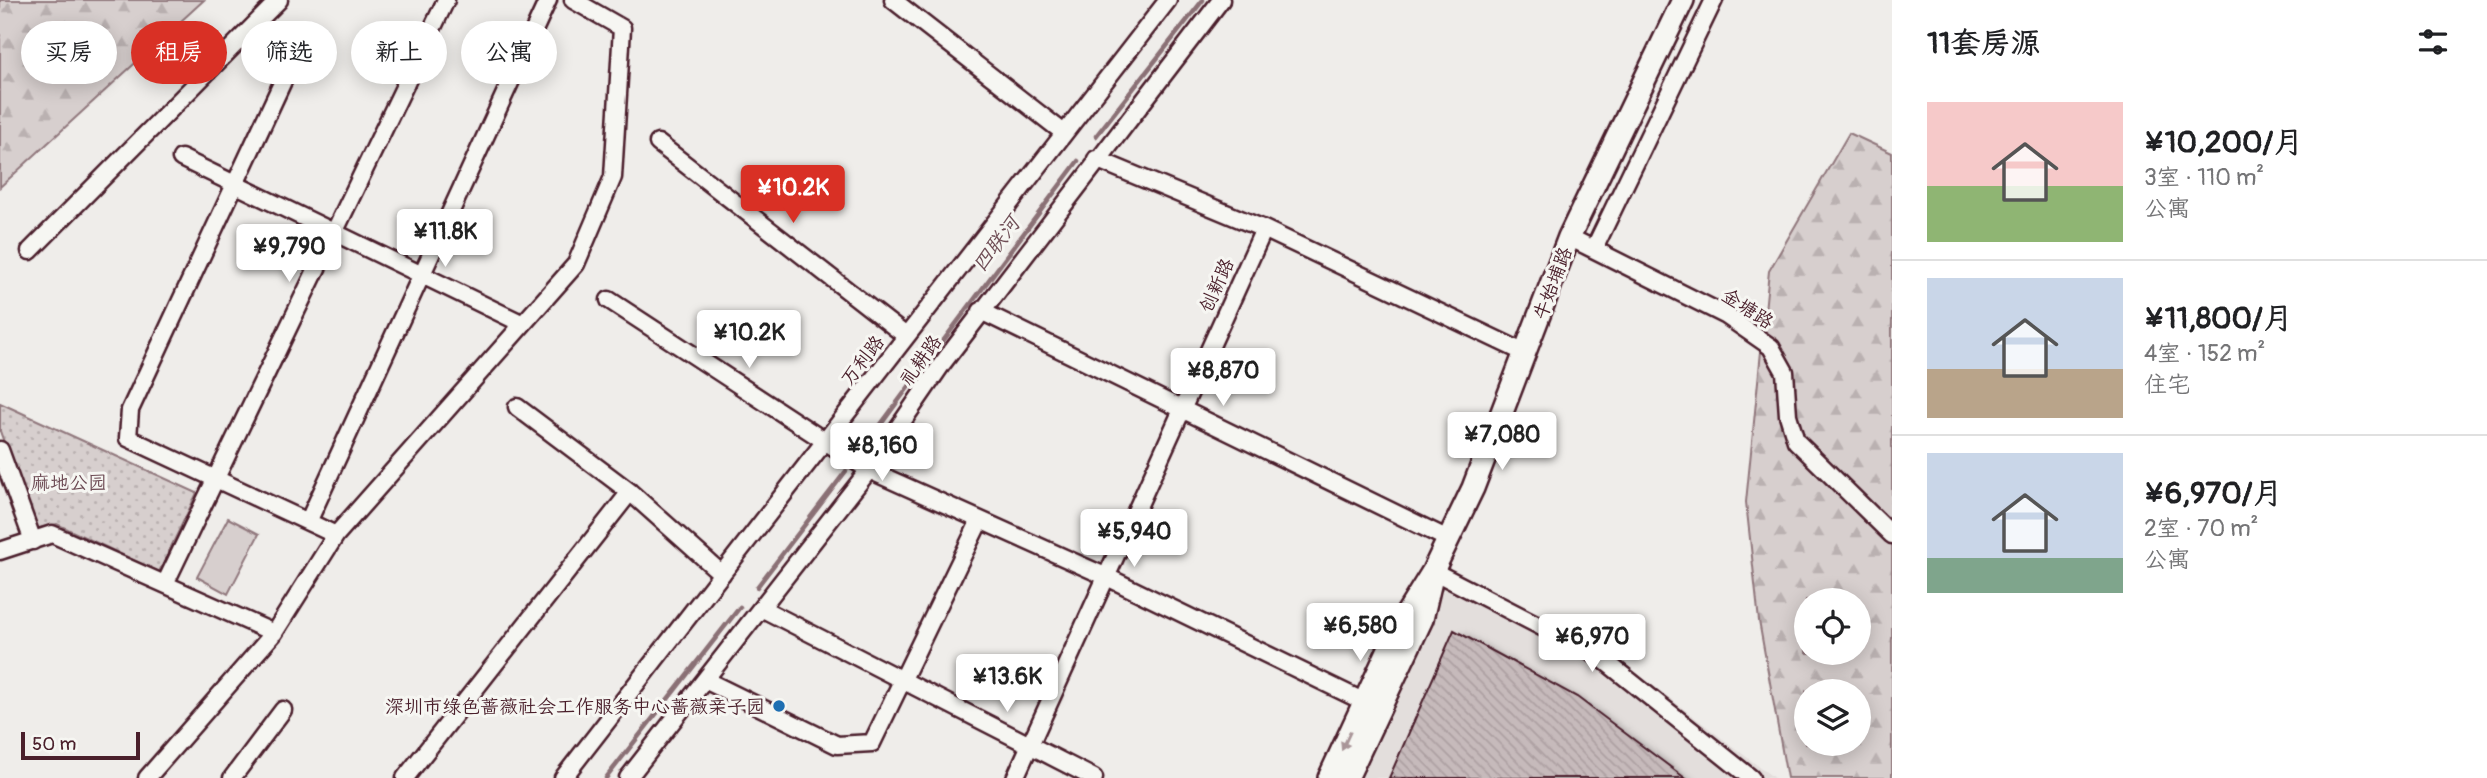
<!DOCTYPE html>
<html lang="zh">
<head>
<meta charset="utf-8">
<style>
  :root { --surface:#fff; --page:#f2f2f2; --text:#202124; --muted:#757577; --line:#e0e0e0; --accent:#d93025 }
  body { margin:0; font-family:Pangolin,"LXGW WenKai TC",sans-serif; background:var(--page); color:var(--text); height:100vh; display:flex; flex-direction:column; font-size:26px; white-space:nowrap }
  * { box-sizing:border-box; margin:0 }
  p { font-size:23px; color:var(--muted) }
  .icon { flex:none; width:38px; height:38px; fill:none; stroke:currentColor; stroke-width:2; stroke-linecap:round; stroke-linejoin:round }
  .map { position:relative; flex:1; overflow:hidden }
  .sheet { display:flex; flex-direction:column; background:var(--surface); width:595px }
  .sheet>* { flex:none }
  .banner { position:absolute; left:21px; top:21px; width:665px; height:63px; display:flex; gap:14px }
  .fabs { position:absolute; left:1794px; top:588px; display:grid; gap:14px }
  .fabs a { display:grid; place-items:center; width:77px; height:77px; border-radius:50%; background:var(--surface); box-shadow:0 4px 18px #0003; font-size:35px }
  .scale { position:absolute; left:21px; bottom:18px; width:119px; box-sizing:border-box; padding-left:7px; border:4px solid #4a1f2b; border-top:0; font-size:19px; line-height:24px; white-space:nowrap; color:#4a1f2b; -webkit-text-stroke:5px #f6f6f2; paint-order:stroke }
  .price { position:absolute; translate:-50% -60px; padding:0 16px; border-radius:7px; background:#fff; color:#222; font-size:23px; line-height:46px; filter:drop-shadow(0 2px 4px #0008) }
  .price::after { content:''; position:absolute; left:50%; top:42px; width:21px; height:16px; margin-left:-10px; background:inherit; clip-path:polygon(0 0,100% 0,50% 100%) }
  .price.selected { background:var(--accent); color:#fff }
  ul { padding:0; list-style:none }
  li { display:flex; align-items:center; gap:21px; height:175px; padding:0 35px }
  li+li { border-top:2px solid var(--line) }
  li span { display:grid; place-items:center; flex:none; width:196px; height:140px; border-radius:0px; color:#555 }
  li>.icon { margin-inline-start:auto }
  span .icon { width:84px; height:84px; fill:#fffc; stroke-width:1 }
  li b { font-size:30px }
  h2 { display:flex; justify-content:space-between; align-items:center; height:84px; padding:0 35px; font-size:30px }
  .tag { padding:0 24px; border-radius:32px; background:var(--surface); box-shadow:0 4px 18px #0003; font-size:24px; line-height:63px }
  .tag.selected { background:var(--accent); color:#fff }
  main { display:flex; flex:1; min-height:0 }
  .map>svg:first-child { display:block }
</style>
</head>
<body>
<main>
<div class="map">
<svg width="1892" height="778" viewBox="0 0 1892 778">
  <defs>
    <pattern id="grass-dots" width="8" height="8" patternUnits="userSpaceOnUse" patternTransform="scale(1.75)"><rect width="8" height="8" fill="#d7cfce"/><path d="M2 2h.1M6 6h.1" fill="none" stroke="#bab1b1" stroke-width="1.8" stroke-linecap="round"/></pattern>
    <pattern id="forest-firs" width="22" height="20" patternUnits="userSpaceOnUse" patternTransform="scale(1.75)"><rect width="22" height="20" fill="#d7cfce"/><path d="M5 1l3.5 6h-7zM16 11l3.5 6h-7z" fill="#bab1b1"/></pattern>
    <pattern id="building-back-hatch" width="6" height="6" patternUnits="userSpaceOnUse" patternTransform="scale(1.75)"><rect width="6" height="6" fill="#c6babb"/><path d="M-1 5l2 2M0 0l6 6M5-1l2 2" fill="none" stroke="#ac9fa1"/></pattern>
    <filter id="shadow"><feDropShadow dx="8" dy="4.5" stdDeviation="3.5" flood-color="#0004"/></filter>
  </defs>
  <rect width="100%" height="100%" fill="#efedea"/>
  <filter id="ink" filterUnits="userSpaceOnUse"><feTurbulence type="fractalNoise" baseFrequency=".0143" numOctaves="2"/><feDisplacementMap in="SourceGraphic" scale="14" xChannelSelector="R" yChannelSelector="G"/><feConvolveMatrix kernelMatrix="1 2 1 2 8 2 1 2 1" color-interpolation-filters="sRGB"/></filter>
  <g filter="url(#ink)">
    <path fill="#e3dedc" d="M1453,569L1604,648L1774,778H1358Z"/>
    <path fill="url(#grass-dots)" stroke="#90777c" stroke-width="2" d="M0,403L197,493L159,572L57,524L35,529L0,431Z"/>
    <path fill="url(#forest-firs)" stroke="#90777c" stroke-width="2" fill-rule="evenodd" d="M0,0H204L0,187Z
      M1849,133L1892,153V778H1787L1759,621L1746,502L1769,271ZM1806,600H1858V653H1806ZM1806,691H1858V744H1806Z"/>
    <path fill="#d7cfce" stroke="#90777c" stroke-width="2" d="M228,518L259,534L228,594L197,577Z"/>
    <g fill="none" stroke-linecap="round" stroke-linejoin="round">
      <path stroke="#8a6f74" stroke-width="4.5" d="M1096,136L1203,0
        M940,345L1078,161
        M862,450L924,366
        M757,587L846,471
        M606,778L740,607"/>
    </g>
    <path fill="url(#building-back-hatch)" stroke="#4a1f2b" stroke-width="2" filter="url(#shadow)" d="M1454,630L1577,697L1685,778H1389Z"/>
    <g fill="none" stroke-linecap="round" stroke-linejoin="round">
      <defs>
        <path id="minor" d="M893,0L1064,133
          M283,81L130,410L128,438L336,535
          M658,143L906,336
          M181,158L523,324
          M1096,159L1264,229L1525,353
          M1569,237L1725,315L1771,347L1785,372L1788,415L1796,441L1892,535
          M1594,249L1714,0
          M30,251L279,0
          M609,300L869,470L1105,576L1375,707
          M981,311L1448,539
          M517,407L630,492L722,574
          M0,450L33,541
          M308,522L548,0
          M0,551L52,534L274,633
          M1433,571L1600,657L1751,778
          M165,584L446,0
          M761,608L1094,778
          M705,680L837,745L872,743L980,520
          M147,778L274,633L336,535L576,264L613,177L622,28L573,0
          M232,778L283,710
          M405,778L630,492
          M563,778L1168,0
          M628,778L869,470L942,364L1221,0
          M1015,778L1264,229"/>
        <path id="major" d="M1329,778L1402,621L1433,571L1473,488L1569,237L1683,0
          M1347,778L1422,619L1431,581"/>
      </defs>
      <use href="#minor" stroke="#4a1f2b" stroke-width="21"/>
      <use href="#major" stroke="#4a1f2b" stroke-width="26"/>
      <use href="#minor" stroke="#f6f6f2" stroke-width="16"/>
      <use href="#major" stroke="#f6f6f2" stroke-width="21"/>
    </g>
    <defs><path id="oneway-solid" d="M-6-.8H1V-3.2L6.5 0L1 3.2V.8H-6Z" transform="scale(1.75)"/></defs>
    <use fill="#a99598" href="#oneway-solid" transform="translate(1346 741) rotate(115)"/>
  </g>
  <circle fill="#1f6fb2" stroke="#f6f6f2" stroke-width="2.5" cx="779" cy="706" r="7"/>
  <g text-anchor="middle" stroke-width="6" stroke-linejoin="round" paint-order="stroke">
    <g font-size="19" fill="#4a1f2b" stroke="#f6f6f2">
      <text transform="translate(1552 283) rotate(-69)" y="7">牛始埔路</text>
      <text transform="translate(1216 285) rotate(-66)" y="7">创新路</text>
      <text transform="translate(1748 308) rotate(33)" y="7">金塘路</text>
      <text transform="translate(862 360) rotate(-52)" y="7">万利路</text>
      <text transform="translate(920 360) rotate(-55)" y="7">礼耕路</text>
    </g>
    <g font-size="19" fill="#6d4b54" stroke="#f6f6f2">
      <text x="69" y="489">麻地公园</text>
    </g>
    <g font-size="19" fill="#4a1f2b" stroke="#f6f6f2" text-anchor="end">
      <text x="765" y="713">深圳市绿色蔷薇社会工作服务中心蔷薇亲子园</text>
    </g>
    <g font-size="21" font-style="italic" fill="#6f4e56" stroke="#f6f6f2">
      <text transform="translate(996 244) rotate(-53)" y="7">四联河</text>
    </g>
  </g>
</svg>
<div class="fabs">
<a><svg class="icon" aria-label="locate" viewBox="0 0 24 24"><circle cx="12" cy="12" r="6"/><path d="M12 2v4M12 18v4M2 12h4M18 12h4"/></svg></a>
<a><svg class="icon" aria-label="layers" viewBox="0 0 24 24"><path d="M12 4l9 5-9 5-9-5zM3 14l9 5 9-5"/></svg></a>
</div>
<div class="scale">50 m</div>
<b class="price selected" style="left:793px;top:225px">¥10.2K</b>
<b class="price" style="left:445px;top:269px">¥11.8K</b>
<b class="price" style="left:289px;top:284px">¥9,790</b>
<b class="price" style="left:749px;top:370px">¥10.2K</b>
<b class="price" style="left:1223px;top:408px">¥8,870</b>
<b class="price" style="left:1502px;top:472px">¥7,080</b>
<b class="price" style="left:882px;top:483px">¥8,160</b>
<b class="price" style="left:1134px;top:569px">¥5,940</b>
<b class="price" style="left:1360px;top:663px">¥6,580</b>
<b class="price" style="left:1592px;top:674px">¥6,970</b>
<b class="price" style="left:1007px;top:714px">¥13.6K</b>
<div class="banner">
<a class="tag">买房</a>
<a class="tag selected">租房</a>
<a class="tag">筛选</a>
<a class="tag">新上</a>
<a class="tag">公寓</a>
</div>
</div>
<section class="sheet">
<h2>11套房源<svg class="icon" aria-label="filters" viewBox="0 0 24 24"><path d="M4 7h16M4 17h16"/><circle cx="9" cy="7" r="2"/><circle cx="15" cy="17" r="2"/></svg></h2>
<ul>
<li><span style="background:linear-gradient(#f6c9c9 60%,#8fb573 0)"><svg class="icon" aria-label="home" viewBox="0 0 24 24"><path d="M3 11l9-7 9 7M6 9v11h12V9"/></svg></span><div><b>¥10,200/月</b><p>3室 · 110 m²</p><p>公寓</p></div></li>
<li><span style="background:linear-gradient(#c9d6e8 65%,#b9a48a 0)"><svg class="icon" aria-label="home" viewBox="0 0 24 24"><path d="M3 11l9-7 9 7M6 9v11h12V9"/></svg></span><div><b>¥11,800/月</b><p>4室 · 152 m²</p><p>住宅</p></div></li>
<li><span style="background:linear-gradient(#c9d6e8 75%,#7fa58c 0)"><svg class="icon" aria-label="home" viewBox="0 0 24 24"><path d="M3 11l9-7 9 7M6 9v11h12V9"/></svg></span><div><b>¥6,970/月</b><p>2室 · 70 m²</p><p>公寓</p></div></li>
</ul>
</section>
</main>
</body>
</html>
